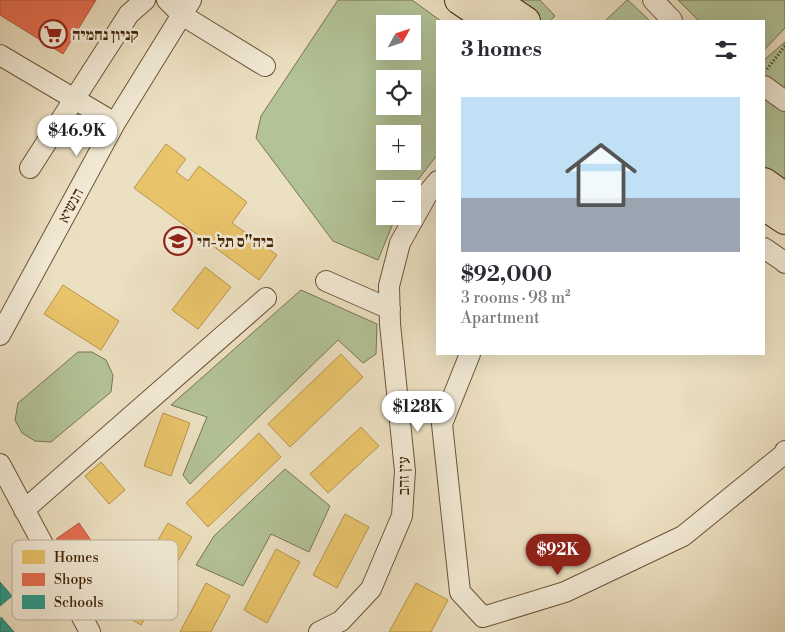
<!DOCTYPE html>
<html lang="en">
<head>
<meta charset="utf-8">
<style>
  :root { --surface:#fff; --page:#f7f7f7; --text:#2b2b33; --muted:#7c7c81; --line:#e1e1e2; --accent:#8f2418 }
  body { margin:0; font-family:"Libre Bodoni","Frank Ruhl Libre",serif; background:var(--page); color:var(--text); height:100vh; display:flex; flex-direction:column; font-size:19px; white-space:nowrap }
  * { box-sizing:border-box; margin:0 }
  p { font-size:16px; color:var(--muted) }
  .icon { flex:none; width:28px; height:28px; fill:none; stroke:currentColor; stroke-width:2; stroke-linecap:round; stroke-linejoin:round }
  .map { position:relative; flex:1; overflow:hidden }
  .side { position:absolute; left:436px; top:20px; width:329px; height:335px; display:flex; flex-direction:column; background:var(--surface); border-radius:0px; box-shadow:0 5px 20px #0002 }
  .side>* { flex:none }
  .needle { width:32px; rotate:50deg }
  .fabs { position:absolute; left:376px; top:15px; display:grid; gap:10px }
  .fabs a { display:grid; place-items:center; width:45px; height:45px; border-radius:0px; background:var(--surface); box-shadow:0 5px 20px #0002; font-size:25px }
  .price { position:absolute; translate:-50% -42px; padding:0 11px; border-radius:18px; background:#fff; color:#222; font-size:16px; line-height:32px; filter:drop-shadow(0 1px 2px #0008) }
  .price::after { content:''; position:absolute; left:50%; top:30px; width:15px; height:11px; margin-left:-8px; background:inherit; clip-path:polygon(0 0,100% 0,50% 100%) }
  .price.current { background:var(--accent); color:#fff }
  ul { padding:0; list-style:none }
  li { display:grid; align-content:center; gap:10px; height:265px; padding:0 25px }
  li+li { border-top:1px solid var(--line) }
  li span { display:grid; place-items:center; height:155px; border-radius:0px; color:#555 }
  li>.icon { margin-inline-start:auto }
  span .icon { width:90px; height:90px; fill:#fffc; stroke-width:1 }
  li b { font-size:21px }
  h2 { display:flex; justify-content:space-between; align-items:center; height:60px; padding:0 25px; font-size:21px }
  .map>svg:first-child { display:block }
</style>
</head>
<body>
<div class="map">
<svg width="785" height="632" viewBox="0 0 785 632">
  <rect width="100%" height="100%" fill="#ece0c2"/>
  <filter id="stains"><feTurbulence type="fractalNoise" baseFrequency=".004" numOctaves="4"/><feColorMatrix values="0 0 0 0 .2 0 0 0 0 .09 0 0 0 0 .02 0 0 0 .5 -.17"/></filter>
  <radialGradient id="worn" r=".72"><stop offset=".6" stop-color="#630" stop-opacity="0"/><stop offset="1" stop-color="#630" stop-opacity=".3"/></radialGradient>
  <path fill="#b3c397" stroke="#7a744f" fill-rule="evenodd" d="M338,0H412L441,21H438L437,155L411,189H385V216H396L378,260L333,241L256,138L261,116ZM385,24H412V51H385ZM385,79H412V106H385ZM385,134H412V161H385Z
    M501,0H540L555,16L550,21H533Z
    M627,0H628L650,21H605Z
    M678,0H785V28L764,50V21H699Z
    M785,42V188L764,173V60Z
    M301,290L377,324L376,354L363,363L338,340L190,484L183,475L207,417L171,405Z
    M78,352H92L106,360L113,375L111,392L51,442L35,441L22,433L15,420L18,403Z
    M285,469L330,506L309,552L271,534L243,586L196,565L214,536Z"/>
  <path fill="#e9c46a" stroke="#b7944c" d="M166,144L186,159L176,172L188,181L199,166L247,202L232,223L277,255L259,280L134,188Z
    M205,267L231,287L198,329L172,310Z
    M63,285L119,321L101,350L44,314Z
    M341,354L363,377L290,447L268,424Z
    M163,413L190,423L171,476L144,466Z
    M361,427L379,446L328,493L310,474Z
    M259,433L281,457L208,527L186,503Z
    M101,462L125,490L109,504L85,476Z
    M345,514L369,527L337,588L313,575Z
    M168,523L192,537L141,625L117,611Z
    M276,549L300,562L267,623L244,610Z
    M206,583L230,596L211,632H180Z
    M416,583L448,600L431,632H389Z"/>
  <path fill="#e76f51" stroke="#b5593b" d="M0,0H96L63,54L0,15Z
    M79,523L99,552L76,568L56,539Z"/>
  <path fill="#2a9d8f" stroke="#317966" d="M0,582L12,596L0,606Z
    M1,617L14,632H0Z"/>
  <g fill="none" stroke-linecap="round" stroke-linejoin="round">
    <defs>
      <path id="minor" d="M167,0L182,15L265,66
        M653,0L672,20
        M0,55L115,123
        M764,86L785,101
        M30,168L129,14L145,0
        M764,248L783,261L785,263
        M326,281L390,309
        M0,335L115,123L191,0
        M470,354L442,424L460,592L483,617L565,592L683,536L784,454L785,451
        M0,464L90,632
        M24,510L266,298
        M319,632L341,621L371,589L402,516L405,471L390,324L389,286L400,243L428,193L438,181"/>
      <path id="highway" d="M459,0L490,21
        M495,0L526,21
        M764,182L785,197
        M764,206L785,220"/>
    </defs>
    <use href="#minor" stroke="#6c5436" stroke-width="22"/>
    <use href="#highway" stroke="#412507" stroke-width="30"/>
    <path stroke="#412507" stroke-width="3" stroke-dasharray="1 2.5" stroke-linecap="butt" d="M767,69L785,46"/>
    <use href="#minor" stroke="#f3ebd7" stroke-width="20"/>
    <use href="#highway" stroke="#ece0c2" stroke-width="28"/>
  </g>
  <defs>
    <symbol id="supermarket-ring" viewBox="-11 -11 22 22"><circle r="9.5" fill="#f3ebd7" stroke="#8f2418" stroke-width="1.5"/><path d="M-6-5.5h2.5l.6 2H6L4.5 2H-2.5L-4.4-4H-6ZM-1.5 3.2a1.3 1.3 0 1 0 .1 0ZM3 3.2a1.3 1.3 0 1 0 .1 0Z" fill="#8f2418"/></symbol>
    <symbol id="school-ring" viewBox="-11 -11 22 22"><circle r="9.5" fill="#f3ebd7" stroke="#8f2418" stroke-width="1.5"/><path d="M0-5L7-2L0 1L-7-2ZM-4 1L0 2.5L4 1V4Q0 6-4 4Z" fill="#8f2418"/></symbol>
  </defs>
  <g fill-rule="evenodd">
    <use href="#supermarket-ring" x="37" y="18" width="32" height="32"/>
    <use href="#school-ring" x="162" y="225" width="32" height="32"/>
  </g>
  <g text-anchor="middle" stroke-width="5" stroke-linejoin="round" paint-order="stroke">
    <g font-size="16" font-weight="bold" fill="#412507" stroke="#f3ebd7" text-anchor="start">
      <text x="72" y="40">קניון נחמיה</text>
      <text x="197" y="247">ביה''ס תל-חי</text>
    </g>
    <g font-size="16" fill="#412507" stroke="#f3ebd7">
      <text transform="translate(70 205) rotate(-62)" y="6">הנשיא</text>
      <text transform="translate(403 476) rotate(-90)" y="6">עין זהב</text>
    </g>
  </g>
  <rect x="12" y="540" width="166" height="80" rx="8" fill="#f3ebd7" stroke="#beb099" stroke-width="1"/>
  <rect x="22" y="550" width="23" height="14" fill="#e9c46a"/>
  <rect x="22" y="573" width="23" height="13" fill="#e76f51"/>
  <rect x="22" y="595" width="23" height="14" fill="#2a9d8f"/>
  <g font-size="14" fill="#412507">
    <text x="54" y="562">Homes</text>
    <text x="54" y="584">Shops</text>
    <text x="54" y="607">Schools</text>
  </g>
  <rect width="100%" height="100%" filter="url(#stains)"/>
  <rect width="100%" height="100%" fill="url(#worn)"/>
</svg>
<div class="fabs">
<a><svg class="needle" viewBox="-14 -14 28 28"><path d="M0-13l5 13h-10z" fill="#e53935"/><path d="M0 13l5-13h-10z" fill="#7c7c81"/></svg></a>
<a><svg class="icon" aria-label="locate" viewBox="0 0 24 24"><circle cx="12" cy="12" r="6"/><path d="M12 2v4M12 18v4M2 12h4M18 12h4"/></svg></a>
<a>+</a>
<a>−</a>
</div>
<b class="price" style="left:77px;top:157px">$46.9K</b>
<b class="price" style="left:418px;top:433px">$128K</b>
<b class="price current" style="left:558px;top:576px">$92K</b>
<section class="side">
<h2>3 homes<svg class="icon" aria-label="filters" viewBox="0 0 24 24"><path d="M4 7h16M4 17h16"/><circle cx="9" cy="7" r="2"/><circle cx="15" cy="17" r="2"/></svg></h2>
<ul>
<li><span style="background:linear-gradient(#bfe0f5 65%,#9aa5b1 0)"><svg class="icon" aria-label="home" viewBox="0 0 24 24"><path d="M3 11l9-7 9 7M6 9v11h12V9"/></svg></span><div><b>$92,000</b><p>3 rooms · 98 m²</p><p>Apartment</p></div></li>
</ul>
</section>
</div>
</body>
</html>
